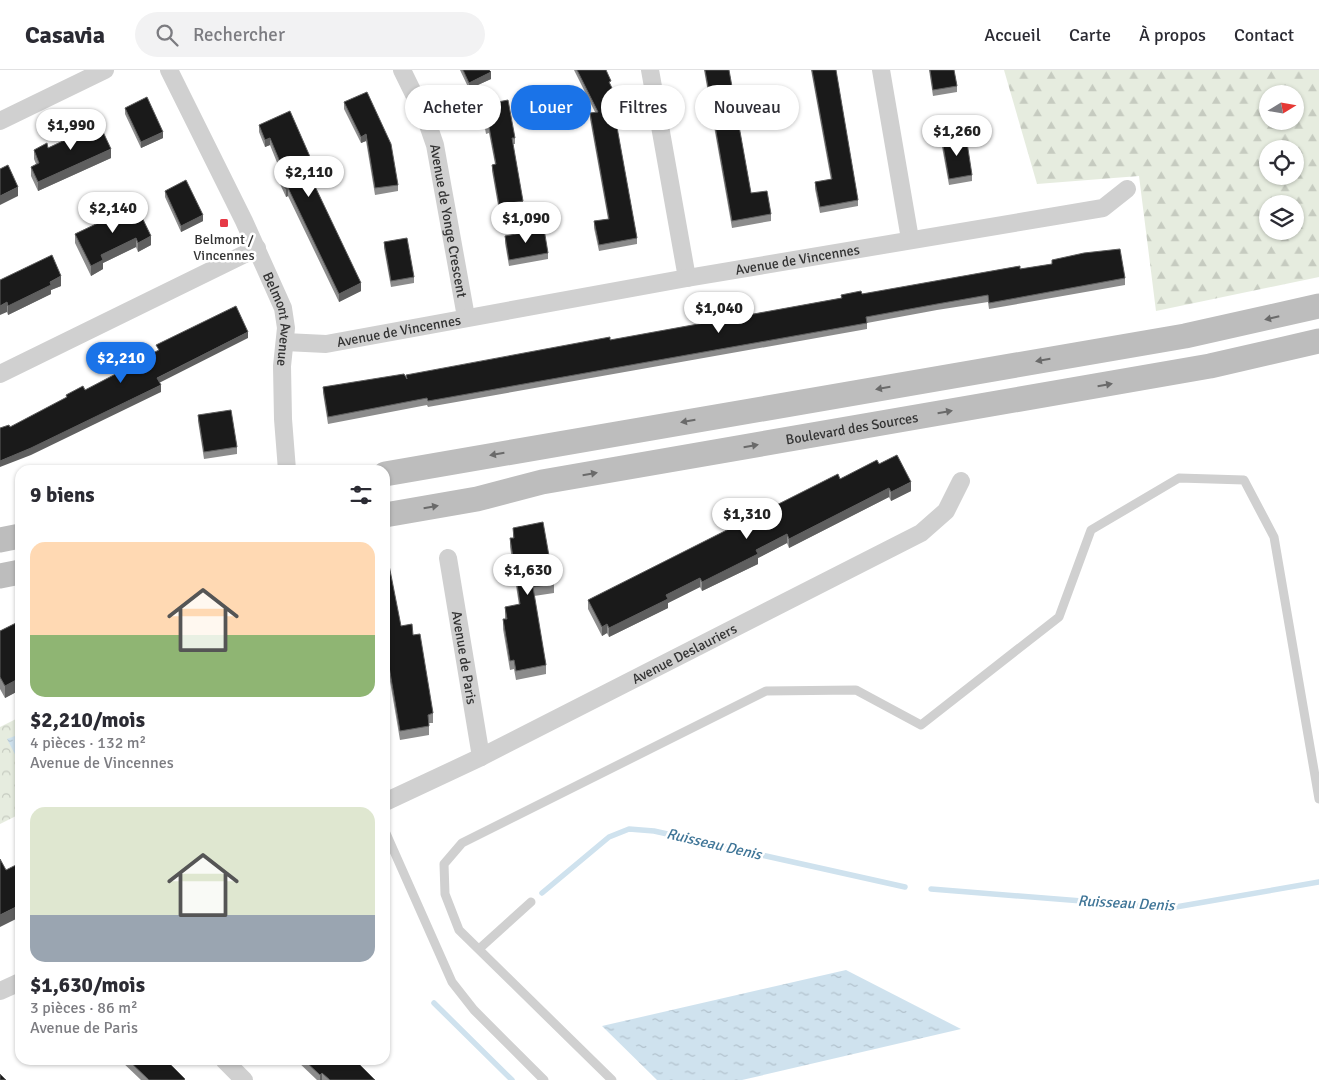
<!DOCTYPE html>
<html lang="fr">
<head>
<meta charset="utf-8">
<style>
  :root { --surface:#fff; --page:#f2f2f3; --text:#2b2b33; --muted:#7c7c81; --line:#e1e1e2; --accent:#1a73e8 }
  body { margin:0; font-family:Signika,sans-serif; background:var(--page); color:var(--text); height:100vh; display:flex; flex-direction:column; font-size:19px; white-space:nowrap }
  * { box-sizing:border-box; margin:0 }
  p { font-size:16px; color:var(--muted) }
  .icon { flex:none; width:28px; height:28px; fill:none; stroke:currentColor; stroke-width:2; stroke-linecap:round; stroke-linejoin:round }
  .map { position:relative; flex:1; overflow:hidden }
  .side { position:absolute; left:15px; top:395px; width:375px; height:600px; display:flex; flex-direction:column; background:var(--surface); border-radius:15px; box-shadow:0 1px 4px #0004 }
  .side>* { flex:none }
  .guide { position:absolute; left:405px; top:15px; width:475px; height:45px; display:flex; gap:10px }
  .needle { width:32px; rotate:79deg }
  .controls { position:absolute; left:1259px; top:15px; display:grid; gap:10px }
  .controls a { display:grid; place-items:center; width:45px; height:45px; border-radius:50%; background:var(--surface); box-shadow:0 1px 4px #0004; font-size:25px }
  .price { position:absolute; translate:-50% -42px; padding:0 11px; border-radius:18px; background:#fff; color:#222; font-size:16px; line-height:32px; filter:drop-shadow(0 1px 2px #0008) }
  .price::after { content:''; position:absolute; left:50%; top:30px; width:15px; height:11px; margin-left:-8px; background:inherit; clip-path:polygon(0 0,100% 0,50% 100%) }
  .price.current { background:var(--accent); color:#fff }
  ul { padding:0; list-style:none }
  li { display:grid; align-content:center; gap:10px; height:265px; padding:0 15px }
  li span { display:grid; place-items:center; height:155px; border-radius:15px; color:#555 }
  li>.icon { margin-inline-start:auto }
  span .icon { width:90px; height:90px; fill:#fffc; stroke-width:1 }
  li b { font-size:21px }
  h2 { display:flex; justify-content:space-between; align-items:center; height:60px; padding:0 15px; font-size:21px }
  .chip { padding:0 18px; border-radius:22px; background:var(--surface); box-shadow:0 1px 4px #0004; font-size:18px; line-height:45px }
  .chip.current { background:var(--accent); color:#fff }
  header { display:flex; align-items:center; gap:30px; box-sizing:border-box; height:70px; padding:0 25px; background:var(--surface); border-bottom:1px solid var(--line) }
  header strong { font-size:24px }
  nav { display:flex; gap:28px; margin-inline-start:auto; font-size:18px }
  .search { width:350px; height:45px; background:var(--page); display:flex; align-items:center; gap:12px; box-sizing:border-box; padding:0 18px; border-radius:28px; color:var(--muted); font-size:19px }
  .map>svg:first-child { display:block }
</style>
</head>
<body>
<header>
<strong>Casavia</strong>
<div class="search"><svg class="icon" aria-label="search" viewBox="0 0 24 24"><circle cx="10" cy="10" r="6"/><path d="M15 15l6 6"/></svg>Rechercher</div>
<nav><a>Accueil</a><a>Carte</a><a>À propos</a><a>Contact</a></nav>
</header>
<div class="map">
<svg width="1319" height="1010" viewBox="0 0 1319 1010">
  <defs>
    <pattern id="forest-firs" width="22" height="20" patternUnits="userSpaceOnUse" patternTransform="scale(1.25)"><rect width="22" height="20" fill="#e6ecdf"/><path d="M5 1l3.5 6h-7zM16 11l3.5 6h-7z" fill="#c6cbc0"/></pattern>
    <pattern id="park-crowns" width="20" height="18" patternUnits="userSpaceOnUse" patternTransform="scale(1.25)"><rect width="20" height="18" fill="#e6ecdf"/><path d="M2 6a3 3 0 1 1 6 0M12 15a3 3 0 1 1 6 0" fill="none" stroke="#c6cbc0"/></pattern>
    <pattern id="water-ripples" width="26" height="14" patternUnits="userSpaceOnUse" patternTransform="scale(1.25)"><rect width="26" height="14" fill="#cfe2ee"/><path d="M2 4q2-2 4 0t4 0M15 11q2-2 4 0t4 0" fill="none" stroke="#b2c2cd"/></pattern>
  </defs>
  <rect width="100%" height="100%" fill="#fff"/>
  <path fill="url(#forest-firs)" fill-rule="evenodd" d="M1004,0H1319V207L1156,241L1139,106L1037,114ZM1268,24H1295V51H1268ZM1268,79H1295V106H1268ZM1268,134H1295V161H1268Z"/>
  <path fill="url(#park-crowns)" d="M20,647V744L0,754V657Z"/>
  <path fill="url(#water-ripples)" d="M20,664V694L7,669Z
    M846,900L961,959L742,1010H657L602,956Z"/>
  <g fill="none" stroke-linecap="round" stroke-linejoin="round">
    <path stroke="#cfe2ee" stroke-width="5.5" d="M931,819L1170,838L1319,812
      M542,823L609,767L629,759L654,761L905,817
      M434,933L512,1010"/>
    <path stroke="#d0d0d0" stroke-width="9" d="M385,761L452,912L474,940L544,1010
      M479,879L531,832
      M612,1010L459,860L445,824L444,794L462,773L766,621L856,620L921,655L1059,547L1091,460L1179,408L1244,410L1274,467L1319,729"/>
    <g stroke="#d0d0d0" stroke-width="18">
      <path id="s1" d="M169,0L244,151L283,238L286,258L282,296L283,349L287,400"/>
      <path id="s2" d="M402,0L426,49L435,75L466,247"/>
      <path d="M650,0L687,208"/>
      <path d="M881,0L910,169"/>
      <path d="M0,51L105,0"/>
      <path id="s3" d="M285,272L326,274L687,208L1103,138L1127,119"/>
      <path d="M0,304L257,178"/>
      <path id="s4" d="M448,488L481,687"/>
      <path id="s5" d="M385,732L481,687L921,463L946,441L961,411"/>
      <path d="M0,921L20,912"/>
      <path d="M224,990L244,1010"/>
    </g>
    <g stroke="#bdbdbd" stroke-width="25">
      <path d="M385,404L1185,266L1319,236"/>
      <path id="s6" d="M385,445L477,429L542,412L1210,296L1319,271"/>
      <path d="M0,470L20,466"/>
      <path d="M0,506L20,502"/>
    </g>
  </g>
  <path fill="#8c8c8c" d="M460,0H489L491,9L469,19Z
    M574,0H606L611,17L614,29H612L637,168V174L599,181L594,158V151L608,149L590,49V43L595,42Z
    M704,0H729L751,123L771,144V151L732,158Z
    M811,0H836L858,130V136L820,143L815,119V112L831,110Z
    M929,0H954L957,16V22L933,26Z
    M344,32L398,115V121L375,125L366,71L361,73L344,39Z
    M482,35L515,68V74H513L523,131V137L499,141L492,101V95L495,94L489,63L486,64L482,42Z
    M125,38L163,68L141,78L125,44Z
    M259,55L318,113L314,115L361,221L339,232L288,126L286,127L280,114V106L282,105L270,75L265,77L259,62Z
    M79,57L111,88L38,121L31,106V97L36,94L34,89V80L48,78L79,63Z
    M942,70L972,105V111L949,115L942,77Z
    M165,121L203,151L181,162L165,127Z
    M136,135L151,175L138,182L136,177L103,193V199L91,206L75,173V164Z
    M505,166L548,183V189L509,196L505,173Z
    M384,172L414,207V213L391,217L384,178Z
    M1052,190L1125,208V215L989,239L988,232L937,240L867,253V259L428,337L427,335L328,354L323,323V317L406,308L841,228V225L862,224L1020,199L1052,194Z
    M0,210L61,216L51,220V224L8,245L7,242Z
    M198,345L237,377V384L204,389L198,351Z
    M879,394L911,421L891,431L889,427L789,478L787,473L758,488V494L702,521L700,517L668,533V538L609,567L607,563L602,566L588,539V530L840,409Z
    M513,458L554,514V523L534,526L546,595V604L516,610L514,599L510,600L503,559V549H505V537L519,535L510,477V468H513Z
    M385,491L401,556L413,565L433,643V653H429V665L400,670L385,582Z
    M20,551V620L5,628L0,619V561Z
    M120,990H166L185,1010H141Z
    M296,990H355L375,1010H317Z"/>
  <path fill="#5f5f5f" d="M491,2V9L469,19V13Z
    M614,22V29L611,30V24Z
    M163,62V68L141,78V72Z
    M366,64V71L361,73V67Z
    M270,68V75L265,77V70Z
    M111,79V88L38,121V112Z
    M318,105V113L311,116V108Z
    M18,117V126L0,135V126Z
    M288,118V126L286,127V119Z
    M203,145V151L181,162V156Z
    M151,166V175L138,182V173Z
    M136,168V177L103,193V199L91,206V196L101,185Z
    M61,206V216L51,220V224L8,245V236L50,212Z
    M361,213V221L339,232V224Z
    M7,232V242L0,245V236Z
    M248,262V268L157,314V308Z
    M161,315V322L31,385L0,397V391Z
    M911,412V421L891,431V422Z
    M889,418V427L789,478V469Z
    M787,464V473L758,488V494L702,521V512L756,480Z
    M700,508V517L668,533V538L609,567V558L666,525Z
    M607,554V563L602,566V557Z
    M20,608V620L5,628V616Z
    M20,835V847L0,857V845Z
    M322,1003V1010H320V1005Z"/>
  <path fill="#1a1a1a" stroke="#5f5f5f" d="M463,0H489L491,2L469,13Z
    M577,0H606L611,11L609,12L614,22L611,24L637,168L599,175L594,151L609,149L590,43L598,42Z
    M705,0H729L751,123L767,121L771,144L732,151Z
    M812,0H836L858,130L820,137L815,112L832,109Z
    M930,0H954L957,16L933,20Z
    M367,22L391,74L398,115L375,118L366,64L361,67L344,32Z
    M147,27L163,62L141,72L125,38Z
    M508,30L515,68H512L523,131L499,135L492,95L496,94L489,57H486L482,35Z
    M290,41L318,105L311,108L361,213L339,224L288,118L286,119L280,106L285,104L270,68L265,70L259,55Z
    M97,49L111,79L38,112L31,97L39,93L34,80L47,73L48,78L82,62L79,57Z
    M966,66L972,105L949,109L942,70Z
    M8,95L18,117L0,126V99Z
    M186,110L203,145L181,156L165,121Z
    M136,135L151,166L138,173L136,168L101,185L103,190L91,196L75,164Z
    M544,159L548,183L509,190L505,166Z
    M407,168L414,207L391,211L384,172Z
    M1120,179L1125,208L989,233L988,225L937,234L866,247L867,253L428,331L427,328L328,347L323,317L404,304L407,309L406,305L610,267V270L842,228L841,225L861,221L862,224L1020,196V199L1052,194V190L1084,183Z
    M52,185L61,206L50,212L51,215L8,236L7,232L0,236V210Z
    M236,236L248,262L157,308L161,315L31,378L0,391V358L9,355L10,357L67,327L66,325L83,316L85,320L131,296L130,294L159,280L156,275Z
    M231,340L237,377L204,382L198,345Z
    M897,385L911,412L891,422L889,418L789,469L787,464L756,480L758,484L702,512L700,508L666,525L668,529L609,558L607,554L602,557L588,530L838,404L840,409L877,390L879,394Z
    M543,452L554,514L533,517L546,595L516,601L514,590L510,591L503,549H507L505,537L520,534L510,468H514L513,458Z
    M388,490L401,556L412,554L413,565L420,564L433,643L428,645L429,656L400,661L385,573V491Z
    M20,551V608L5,616L0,607V561Z
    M0,789L6,800L20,793V835L0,845Z
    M128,990H166L185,1009L184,1010H149Z
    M304,990H355L375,1010H330L322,1003L320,1005Z
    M0,1004L6,1010H0Z"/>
  <defs><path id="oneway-solid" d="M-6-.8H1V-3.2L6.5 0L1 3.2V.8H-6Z" transform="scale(1.25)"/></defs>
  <g fill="#6a6a6a">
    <use href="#oneway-solid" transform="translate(1272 248) rotate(167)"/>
    <use href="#oneway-solid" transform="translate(1043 290) rotate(170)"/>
    <use href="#oneway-solid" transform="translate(1105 315) rotate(-10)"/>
    <use href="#oneway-solid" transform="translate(883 318) rotate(170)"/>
    <use href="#oneway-solid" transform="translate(945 342) rotate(-10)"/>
    <use href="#oneway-solid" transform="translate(688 351) rotate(170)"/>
    <use href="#oneway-solid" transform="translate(751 376) rotate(-10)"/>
    <use href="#oneway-solid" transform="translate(497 384) rotate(170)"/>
    <use href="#oneway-solid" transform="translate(590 404) rotate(-10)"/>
    <use href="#oneway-solid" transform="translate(431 437) rotate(-10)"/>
  </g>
  <rect fill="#e63946" stroke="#fff" stroke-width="2" x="219" y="148" width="10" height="10" rx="2.5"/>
  <g text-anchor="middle" stroke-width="5" stroke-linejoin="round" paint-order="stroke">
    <g font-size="14" fill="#333" stroke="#fff">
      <text dy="5" stroke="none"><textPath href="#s2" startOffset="159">Avenue de Yonge Crescent</textPath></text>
      <text dy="5" stroke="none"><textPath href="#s3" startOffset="520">Avenue de Vincennes</textPath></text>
      <text dy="5" stroke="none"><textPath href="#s1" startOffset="274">Belmont Avenue</textPath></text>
      <text dy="5" stroke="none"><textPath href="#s3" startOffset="115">Avenue de Vincennes</textPath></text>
      <text dy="5" stroke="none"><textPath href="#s6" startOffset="475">Boulevard des Sources</textPath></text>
      <text dy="5" stroke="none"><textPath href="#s5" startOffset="334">Avenue Deslauriers</textPath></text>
      <text dy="5" stroke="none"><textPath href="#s4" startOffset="101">Avenue de Paris</textPath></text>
    </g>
    <g font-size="14" fill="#333" stroke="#fff">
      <text x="224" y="174">Belmont /<tspan x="224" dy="16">Vincennes</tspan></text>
    </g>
    <g font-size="15" font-style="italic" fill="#3f7597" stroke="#fff">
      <text transform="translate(714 774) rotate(13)" y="5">Ruisseau Denis</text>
      <text transform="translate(1126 833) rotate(3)" y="5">Ruisseau Denis</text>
    </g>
  </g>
</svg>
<div class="controls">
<a><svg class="needle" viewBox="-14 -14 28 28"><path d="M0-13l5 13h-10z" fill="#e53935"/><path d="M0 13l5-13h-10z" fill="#7c7c81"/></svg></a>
<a><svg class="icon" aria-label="locate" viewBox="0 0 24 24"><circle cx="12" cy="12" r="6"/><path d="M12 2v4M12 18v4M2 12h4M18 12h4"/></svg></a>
<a><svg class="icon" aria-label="layers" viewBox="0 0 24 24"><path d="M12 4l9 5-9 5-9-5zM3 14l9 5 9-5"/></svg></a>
</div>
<b class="price" style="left:71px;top:81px">$1,990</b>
<b class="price" style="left:957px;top:87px">$1,260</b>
<b class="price" style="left:309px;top:128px">$2,110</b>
<b class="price" style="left:113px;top:164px">$2,140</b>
<b class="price" style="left:526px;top:174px">$1,090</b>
<b class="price" style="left:719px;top:264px">$1,040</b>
<b class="price current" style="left:121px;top:314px">$2,210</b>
<b class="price" style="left:747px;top:470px">$1,310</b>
<b class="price" style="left:528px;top:526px">$1,630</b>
<div class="guide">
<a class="chip">Acheter</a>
<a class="chip current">Louer</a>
<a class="chip">Filtres</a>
<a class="chip">Nouveau</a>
</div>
<section class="side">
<h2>9 biens<svg class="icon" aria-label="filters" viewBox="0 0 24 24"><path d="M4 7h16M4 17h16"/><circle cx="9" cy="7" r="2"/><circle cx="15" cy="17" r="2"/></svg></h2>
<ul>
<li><span style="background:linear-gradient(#ffd9b3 60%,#8fb573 0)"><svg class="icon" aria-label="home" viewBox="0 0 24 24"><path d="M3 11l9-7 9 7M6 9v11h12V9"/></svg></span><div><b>$2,210/mois</b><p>4 pièces · 132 m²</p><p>Avenue de Vincennes</p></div></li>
<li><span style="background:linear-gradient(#dfe7d0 70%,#9aa5b1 0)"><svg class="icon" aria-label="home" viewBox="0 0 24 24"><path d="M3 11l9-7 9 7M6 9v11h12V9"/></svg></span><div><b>$1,630/mois</b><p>3 pièces · 86 m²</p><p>Avenue de Paris</p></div></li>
</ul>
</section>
</div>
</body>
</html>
